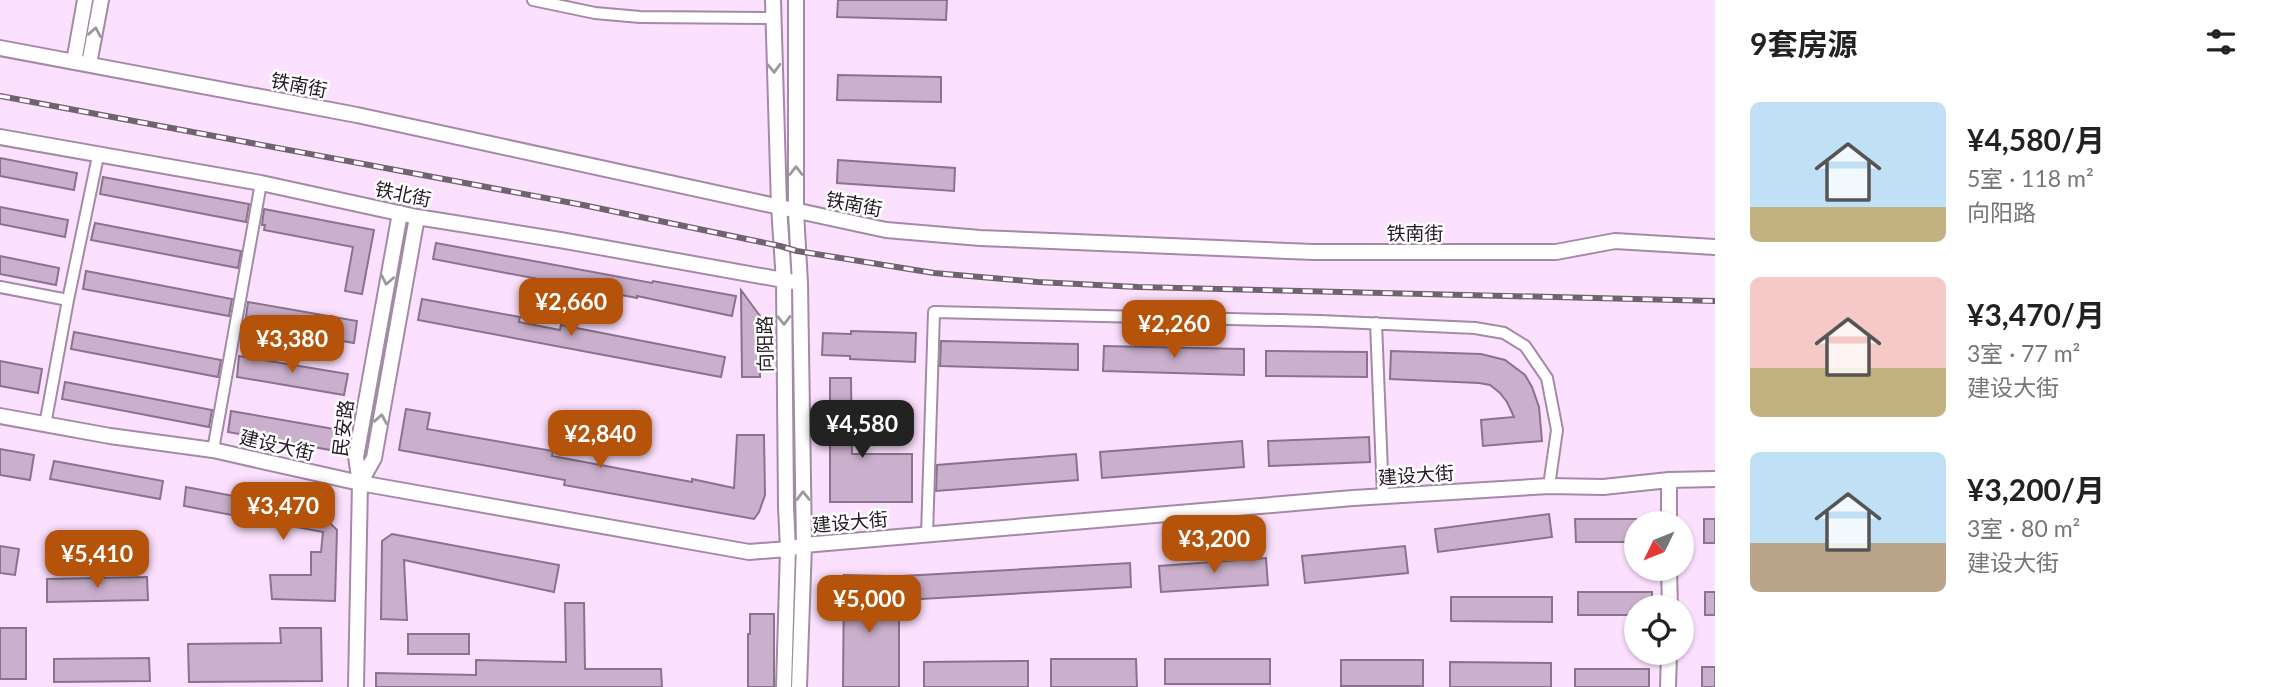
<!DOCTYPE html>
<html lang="zh">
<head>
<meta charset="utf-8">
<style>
  :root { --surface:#fff; --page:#f2f2f2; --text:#222; --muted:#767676; --accent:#b45309 }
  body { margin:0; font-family:Lato,"Noto Sans SC",sans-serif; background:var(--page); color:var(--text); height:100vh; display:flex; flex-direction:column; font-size:26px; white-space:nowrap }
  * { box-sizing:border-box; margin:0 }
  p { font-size:23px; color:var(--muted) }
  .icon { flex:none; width:38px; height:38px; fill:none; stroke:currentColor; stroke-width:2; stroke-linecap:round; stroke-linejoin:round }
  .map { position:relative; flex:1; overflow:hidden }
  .sheet { display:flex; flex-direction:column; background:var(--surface); width:560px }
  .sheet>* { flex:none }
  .needle { width:46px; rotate:227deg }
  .fabs { position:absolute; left:1624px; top:511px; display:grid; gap:14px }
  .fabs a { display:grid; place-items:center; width:70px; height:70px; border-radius:50%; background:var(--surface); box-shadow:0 2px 5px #0004; font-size:35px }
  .price { position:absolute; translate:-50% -60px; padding:0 16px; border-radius:14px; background:var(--accent); color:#fff; font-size:23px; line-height:46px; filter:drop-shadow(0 2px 4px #0008) }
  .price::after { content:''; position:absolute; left:50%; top:42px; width:21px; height:16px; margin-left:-10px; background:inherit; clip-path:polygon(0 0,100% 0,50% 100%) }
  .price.active { background:#222; color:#fff }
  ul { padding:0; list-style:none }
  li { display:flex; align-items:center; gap:21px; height:175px; padding:0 35px }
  li span { display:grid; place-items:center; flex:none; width:196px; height:140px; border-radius:10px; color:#555 }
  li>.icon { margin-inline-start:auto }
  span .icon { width:84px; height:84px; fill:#fffc; stroke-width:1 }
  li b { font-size:30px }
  h2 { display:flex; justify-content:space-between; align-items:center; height:84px; padding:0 35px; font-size:30px }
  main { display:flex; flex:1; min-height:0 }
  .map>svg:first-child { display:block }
</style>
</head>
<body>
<main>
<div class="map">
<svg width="1715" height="687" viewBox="0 0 1715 687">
  <rect width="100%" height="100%" fill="#fce1fe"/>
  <path fill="#cab0cc" stroke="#8a738c" stroke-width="2" d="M838,0H947L946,20L837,17Z
    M838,75L941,77V102L837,100Z
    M0,158L77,173L74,190L0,176Z
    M838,160L955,168L954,191L837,183Z
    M103,177L249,204L246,222L100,194Z
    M0,207L68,220L65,237L0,224Z
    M264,209L374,230L362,294L345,291L353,247L264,230L265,225H262Z
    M95,223L241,251L238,268L91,240Z
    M436,243L652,283L653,281L736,296L732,316L637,296V298L433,259Z
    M0,256L59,268L56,285L0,274Z
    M86,271L232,299L229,316L83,289Z
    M741,290L760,316V377H742Z
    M422,299L520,317L519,322L560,330L561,325L725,357L721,377L418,320Z
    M248,302L357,321L354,343L245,324Z
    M851,331L916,333L915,362L850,359V356L822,355L823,333L851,334Z
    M74,332L221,360L218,377L71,349Z
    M941,341L1078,344V370L940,366Z
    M1104,346L1244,349V375L1103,371Z
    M1266,351L1367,352V377L1266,376Z
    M1391,351L1481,354L1505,360L1525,375L1532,387L1539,407L1542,441L1483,446L1481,420L1514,417L1507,402L1500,393L1490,385L1479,383L1390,379Z
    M239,356L348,374L344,395L237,377Z
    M0,361L42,369L38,393L0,386Z
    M830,378H851L852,454H912V502H830Z
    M65,382L212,410L209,427L62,399Z
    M406,409L430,413L427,429L553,451L552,456L692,482V479L734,488L737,435H764L765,495L759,512L754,519L564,485L565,480L399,450Z
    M231,411L340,430L336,451L228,432Z
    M1369,437L1370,462L1269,466L1268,441Z
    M1242,441L1244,467L1102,478L1100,452Z
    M0,449L34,455L30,480L0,475Z
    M1076,454L1078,480L936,491L937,465Z
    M54,461L163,481L160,499L50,479Z
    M186,487L323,513L322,522H329L337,530L335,601L272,599L270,575H311V552H321L323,532L184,506Z
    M1549,514L1552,537L1438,552L1435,529Z
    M1575,519H1636V542H1576Z
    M1704,519H1715V543H1704Z
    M392,534L559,565L554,592L404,560L407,620L381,619L382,541Z
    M0,546L19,549L15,575L0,573Z
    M1405,546L1408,573L1305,583L1302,556Z
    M1266,558L1268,585L1161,592L1159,566Z
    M1130,563L1131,587L904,600L903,576Z
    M844,575L886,576L885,613H899V687H843Z
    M147,577L148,600L47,602V579Z
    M1578,592H1652V607H1636V615H1578Z
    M1705,592H1715V615H1705Z
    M1451,597H1552V622L1451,621Z
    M565,603H584L585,669H661L662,687H376V673L476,675V660L566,662Z
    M750,614H774V687H748V634H750Z
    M0,628H26V679H0Z
    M280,628H321L322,681L189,682L188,644L281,643Z
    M408,634H469V654H408Z
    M149,658L150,681L54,682V659Z
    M1051,659H1136L1137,687H1051Z
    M1165,659H1270V684H1165Z
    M1341,660H1423V686H1341Z
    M1028,661V687H924V662Z
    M1450,662L1551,663V687H1450Z
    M1702,667H1715V687H1702Z
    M1575,669H1649V687H1575Z"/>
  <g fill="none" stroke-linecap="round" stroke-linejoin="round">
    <defs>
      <path id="street" d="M533,0L595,13L640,17L773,18
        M0,287L68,300
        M1376,323L1383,497
        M45,425L68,300L98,156
        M213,450L261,183
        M927,535L934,312L1320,321L1475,328L1504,333L1525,346L1547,378L1557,430L1549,486"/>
      <path id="secondary" d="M773,0L779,206L784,282L786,507L788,549L784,687
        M796,0V212L800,283L804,545L799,687
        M0,48L357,115L886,230L980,238L1313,252H1556L1615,241L1715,247
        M74,62L85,0
        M89,64L101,0
        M0,137L261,183L417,217L560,240L800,283
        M0,416L110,436L213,450L360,483L749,552L788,549L804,545L1353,498L1549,486L1603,487L1669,480L1715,479
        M1669,480V523
        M360,483L374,458L417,217
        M1669,569L1670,607
        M356,687L360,483L356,457L400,213
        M1668,687L1669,653"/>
    </defs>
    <use href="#street" stroke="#a38aa5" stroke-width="14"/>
    <use href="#secondary" stroke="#a38aa5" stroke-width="18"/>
    <use href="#street" stroke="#fff" stroke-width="10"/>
    <use href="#secondary" stroke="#fff" stroke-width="14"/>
    <defs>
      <path id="rail" d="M0,96L583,205L780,246L797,251L934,273L1038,282L1138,287L1715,301"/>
    </defs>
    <use href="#rail" stroke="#716171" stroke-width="6"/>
    <use href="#rail" stroke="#fff" stroke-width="3.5" stroke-dasharray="10" stroke-linecap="butt"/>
  </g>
  <defs><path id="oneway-chevron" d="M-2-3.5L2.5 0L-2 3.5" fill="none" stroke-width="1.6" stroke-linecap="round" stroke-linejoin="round" transform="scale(1.75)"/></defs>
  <g stroke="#9c989c">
    <use href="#oneway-chevron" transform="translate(95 32) rotate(-80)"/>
    <use href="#oneway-chevron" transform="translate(774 68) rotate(88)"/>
    <use href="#oneway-chevron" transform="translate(796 171) rotate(-90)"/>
    <use href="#oneway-chevron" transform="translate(387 280) rotate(101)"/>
    <use href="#oneway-chevron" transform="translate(784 320) rotate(89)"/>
    <use href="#oneway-chevron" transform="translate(381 419) rotate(-80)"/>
    <use href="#oneway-chevron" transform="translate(803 496) rotate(-91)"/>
  </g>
  <g text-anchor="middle" stroke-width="5" stroke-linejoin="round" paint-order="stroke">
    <g font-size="19" fill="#241a24" stroke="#fff">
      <text transform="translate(299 85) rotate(11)" y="7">铁南街</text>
      <text transform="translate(403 194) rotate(12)" y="7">铁北街</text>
      <text transform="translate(854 204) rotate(11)" y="7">铁南街</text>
      <text x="1415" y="240">铁南街</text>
      <text transform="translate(765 344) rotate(-91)" y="7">向阳路</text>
      <text transform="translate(343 428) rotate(-83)" y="7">民安路</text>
      <text transform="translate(277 445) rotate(13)" y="7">建设大街</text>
      <text transform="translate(1416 475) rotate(-4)" y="7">建设大街</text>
      <text transform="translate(850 522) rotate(-5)" y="7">建设大街</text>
    </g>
  </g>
</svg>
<div class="fabs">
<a><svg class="needle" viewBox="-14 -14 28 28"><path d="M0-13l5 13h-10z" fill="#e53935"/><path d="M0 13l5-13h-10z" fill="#767676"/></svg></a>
<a><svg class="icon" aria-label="locate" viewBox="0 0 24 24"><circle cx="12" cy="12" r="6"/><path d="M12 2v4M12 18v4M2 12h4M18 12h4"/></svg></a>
</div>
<b class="price" style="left:571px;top:338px">¥2,660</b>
<b class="price" style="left:1174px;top:360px">¥2,260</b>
<b class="price" style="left:292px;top:375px">¥3,380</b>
<b class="price active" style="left:862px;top:460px">¥4,580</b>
<b class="price" style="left:600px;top:470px">¥2,840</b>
<b class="price" style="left:283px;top:542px">¥3,470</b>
<b class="price" style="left:1214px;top:575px">¥3,200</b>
<b class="price" style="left:97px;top:590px">¥5,410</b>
<b class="price" style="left:869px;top:635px">¥5,000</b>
</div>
<section class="sheet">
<h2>9套房源<svg class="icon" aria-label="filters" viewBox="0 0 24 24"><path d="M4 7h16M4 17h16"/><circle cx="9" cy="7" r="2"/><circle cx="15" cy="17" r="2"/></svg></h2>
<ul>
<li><span style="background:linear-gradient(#bfe0f5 75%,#c2b280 0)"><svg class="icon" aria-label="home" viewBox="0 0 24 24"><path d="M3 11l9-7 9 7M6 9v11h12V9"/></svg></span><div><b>¥4,580/月</b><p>5室 · 118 m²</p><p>向阳路</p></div></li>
<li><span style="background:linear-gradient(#f6c9c9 65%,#c2b280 0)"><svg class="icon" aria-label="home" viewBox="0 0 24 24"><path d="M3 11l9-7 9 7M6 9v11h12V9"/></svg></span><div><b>¥3,470/月</b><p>3室 · 77 m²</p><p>建设大街</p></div></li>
<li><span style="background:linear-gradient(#bfe0f5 65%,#b9a48a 0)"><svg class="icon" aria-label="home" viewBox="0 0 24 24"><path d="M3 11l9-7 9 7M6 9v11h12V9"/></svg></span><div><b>¥3,200/月</b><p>3室 · 80 m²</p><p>建设大街</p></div></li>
</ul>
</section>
</main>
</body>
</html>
